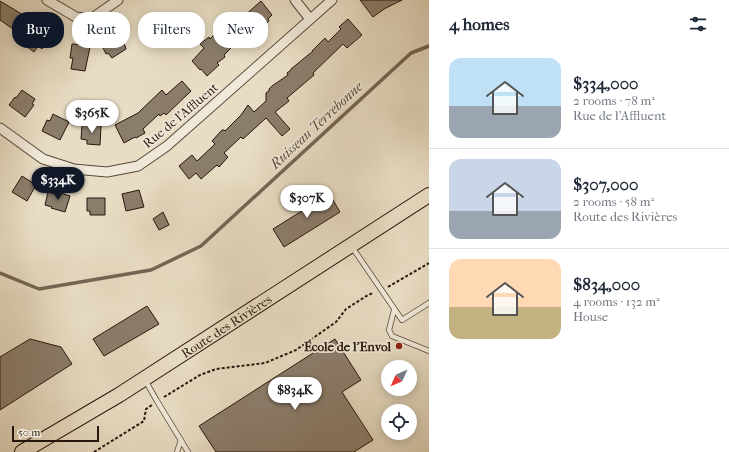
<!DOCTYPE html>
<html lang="en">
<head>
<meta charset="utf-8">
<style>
  :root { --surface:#fff; --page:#f6f6f7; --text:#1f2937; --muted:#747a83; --line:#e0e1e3; --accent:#111827 }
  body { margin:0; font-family:"IM FELL French Canon",serif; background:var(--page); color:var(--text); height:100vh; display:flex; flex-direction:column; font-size:15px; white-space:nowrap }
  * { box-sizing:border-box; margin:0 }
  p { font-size:13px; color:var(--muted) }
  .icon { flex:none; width:22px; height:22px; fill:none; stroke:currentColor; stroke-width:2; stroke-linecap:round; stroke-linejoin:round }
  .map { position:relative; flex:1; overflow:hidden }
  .details { display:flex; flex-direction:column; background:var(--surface); width:300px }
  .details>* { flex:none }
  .banner { position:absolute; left:12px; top:12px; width:357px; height:36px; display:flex; gap:8px }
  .needle { width:26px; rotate:225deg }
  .fabs { position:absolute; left:381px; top:360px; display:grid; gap:8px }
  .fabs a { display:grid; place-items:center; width:36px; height:36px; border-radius:50%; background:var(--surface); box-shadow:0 2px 10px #0003; font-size:20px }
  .scale { position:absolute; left:12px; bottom:10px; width:87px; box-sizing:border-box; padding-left:4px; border:2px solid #27160c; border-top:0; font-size:11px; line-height:14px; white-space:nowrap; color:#27160c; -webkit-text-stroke:3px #f0e9d9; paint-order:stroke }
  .price { position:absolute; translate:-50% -34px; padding:0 9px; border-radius:14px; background:#fff; color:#222; font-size:13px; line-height:26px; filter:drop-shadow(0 1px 2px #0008) }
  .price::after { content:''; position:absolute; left:50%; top:24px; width:12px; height:9px; margin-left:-6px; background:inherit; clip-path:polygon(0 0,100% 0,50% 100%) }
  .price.on { background:var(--accent); color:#fff }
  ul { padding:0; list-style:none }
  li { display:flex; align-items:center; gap:12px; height:100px; padding:0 20px }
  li+li { border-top:1px solid var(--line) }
  li span { display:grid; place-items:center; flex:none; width:112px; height:80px; border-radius:12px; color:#555 }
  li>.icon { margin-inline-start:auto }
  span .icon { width:48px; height:48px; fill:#fffc; stroke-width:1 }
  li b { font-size:17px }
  h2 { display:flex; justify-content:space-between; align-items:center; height:48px; padding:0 20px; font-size:17px }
  .tag { padding:0 14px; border-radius:16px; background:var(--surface); box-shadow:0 2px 10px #0003; font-size:14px; line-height:36px }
  .tag.on { background:var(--accent); color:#fff }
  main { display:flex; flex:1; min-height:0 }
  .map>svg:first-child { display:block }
</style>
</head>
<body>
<main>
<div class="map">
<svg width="429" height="452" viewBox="0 0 429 452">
  <rect width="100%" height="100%" fill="#e8ddc4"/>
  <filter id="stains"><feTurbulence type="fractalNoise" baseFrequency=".005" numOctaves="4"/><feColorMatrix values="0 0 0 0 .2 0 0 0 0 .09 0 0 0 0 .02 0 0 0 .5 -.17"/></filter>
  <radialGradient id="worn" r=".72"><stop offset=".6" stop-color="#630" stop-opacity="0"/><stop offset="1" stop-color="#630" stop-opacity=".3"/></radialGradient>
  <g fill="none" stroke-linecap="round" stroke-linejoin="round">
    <path stroke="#736555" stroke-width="3.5" d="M0,273L39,289L151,270L201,246L411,53L429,46"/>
  </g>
  <path fill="#8b7d6c" stroke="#27160c" d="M360,0H402L384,9L373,17Z
    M0,1L25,16L13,29L0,20Z
    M261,1L272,15L268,19L269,21L252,35L253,36L248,39L251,42L234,45L224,55L225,57L217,63L219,65L207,76L201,69L200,70L192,61L204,48L200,44L209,37L210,39L228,20L233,26Z
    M348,19L362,35L347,48L343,44L313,73L314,75L287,98L289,101L275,112L290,129L282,136L266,118L243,139L241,137L224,153L228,157L219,167L217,165L201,179L196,173L189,179L179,166L192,155L197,161L215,144L212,141L222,130H224L225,131L241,115L248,105L254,112L266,101V93L269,91V89L272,86L288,75L287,73L291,70V69L313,51H312L325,38L328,42L341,29L339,27Z
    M40,23L54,35L46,48L44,46L42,49L38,46L34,52L26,46Z
    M118,33L123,40L126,49L112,58L108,53L106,54L100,42Z
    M72,44L86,45L90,47L85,71L71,69L73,58H70Z
    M182,81L191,91L166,115L164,113L160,116L159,114L143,129L145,133L136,138L135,137L124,143L115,125L138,113L162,90L166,95Z
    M22,90L35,99L32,104L34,105L25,117L9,105L15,97L16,98Z
    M53,114L69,122L60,140L42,131L47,120L50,121Z
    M82,125L101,126L100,145L87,144V140L81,139Z
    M22,176L36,185L27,201L12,192Z
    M139,190L144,207L126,211L122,194Z
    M327,190L340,212L284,247L273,229L305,209L303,206Z
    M55,191L70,196L65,212L51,208L52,207L45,205L48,192L55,194Z
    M87,198H105V215H90V211H87Z
    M163,212L169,225L159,230L153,219Z
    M147,306L159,324L104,356L93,339Z
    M30,339L61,347L72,364L0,410V357Z
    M335,339L361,380L342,392L373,440L354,452H216L199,426Z"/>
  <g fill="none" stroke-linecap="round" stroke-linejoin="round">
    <defs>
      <path id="lane" d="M352,247L402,320L429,303
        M394,310L389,330L392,336L429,351
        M145,380L157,401L188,452
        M177,452L181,440"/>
      <path id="street" d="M47,0L76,17L91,19L118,0
        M295,0L310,19
        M0,128L43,159L74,169L107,172L138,166L167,146L332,0"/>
      <g id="primary">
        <path id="s1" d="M22,452L119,395L429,195"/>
      </g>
    </defs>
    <use href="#lane" stroke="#57483a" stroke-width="6"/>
    <use href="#street" stroke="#57483a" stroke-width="11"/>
    <use href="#primary" stroke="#27160c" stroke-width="16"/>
    <path stroke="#27160c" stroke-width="2" stroke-dasharray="3 2" stroke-linecap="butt" d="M388,287L429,263
      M164,397L200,375L216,369L265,363L296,350L336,322L346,309L368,295L373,293
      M94,452L144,421L146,409L152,405"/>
    <use href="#lane" stroke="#f0e9d9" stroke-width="4.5"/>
    <use href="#street" stroke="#f0e9d9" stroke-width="9"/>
    <use href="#primary" stroke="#e8ddc4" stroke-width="14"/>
  </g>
  <circle fill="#8f2418" stroke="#f0e9d9" stroke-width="1.5" cx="399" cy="346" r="4"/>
  <g text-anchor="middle" stroke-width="3.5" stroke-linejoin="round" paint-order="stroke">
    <g font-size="13" fill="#27160c" stroke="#f0e9d9">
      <text transform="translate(180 115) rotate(-40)" y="5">Rue de l'Affluent</text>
      <text dy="5" stroke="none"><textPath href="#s1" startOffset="240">Route des Rivières</textPath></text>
    </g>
    <g font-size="13" font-weight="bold" fill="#27160c" stroke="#f0e9d9" text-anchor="end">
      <text x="391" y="351">École de l'Envol</text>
    </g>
    <g font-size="14" font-style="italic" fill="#5a4a3c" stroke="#f0e9d9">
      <text transform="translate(316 125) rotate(-43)" y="5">Ruisseau Terrebonne</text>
    </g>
  </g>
  <rect width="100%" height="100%" filter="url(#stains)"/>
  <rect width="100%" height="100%" fill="url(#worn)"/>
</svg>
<div class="fabs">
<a><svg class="needle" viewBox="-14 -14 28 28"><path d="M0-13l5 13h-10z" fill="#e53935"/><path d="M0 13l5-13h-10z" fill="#747a83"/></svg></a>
<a><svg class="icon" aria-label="locate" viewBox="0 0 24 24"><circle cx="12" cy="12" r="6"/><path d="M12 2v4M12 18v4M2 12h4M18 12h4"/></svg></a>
</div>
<div class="scale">50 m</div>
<b class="price" style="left:92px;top:134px">$365K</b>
<b class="price on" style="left:58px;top:201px">$334K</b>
<b class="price" style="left:307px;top:219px">$307K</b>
<b class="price" style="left:295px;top:411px">$834K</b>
<div class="banner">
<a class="tag on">Buy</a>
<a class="tag">Rent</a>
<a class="tag">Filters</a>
<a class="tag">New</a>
</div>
</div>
<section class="details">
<h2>4 homes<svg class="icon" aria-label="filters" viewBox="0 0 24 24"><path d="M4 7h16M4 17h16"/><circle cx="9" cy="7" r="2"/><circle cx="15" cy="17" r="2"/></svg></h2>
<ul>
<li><span style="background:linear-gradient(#bfe0f5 60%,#9aa5b1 0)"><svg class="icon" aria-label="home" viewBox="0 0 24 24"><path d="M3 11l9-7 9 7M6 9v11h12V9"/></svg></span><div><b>$334,000</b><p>2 rooms · 78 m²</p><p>Rue de l'Affluent</p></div></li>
<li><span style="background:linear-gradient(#c9d6e8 65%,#9aa5b1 0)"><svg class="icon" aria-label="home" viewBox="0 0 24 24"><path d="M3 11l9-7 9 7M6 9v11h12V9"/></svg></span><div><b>$307,000</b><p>2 rooms · 58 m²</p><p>Route des Rivières</p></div></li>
<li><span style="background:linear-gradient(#ffd9b3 60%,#c2b280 0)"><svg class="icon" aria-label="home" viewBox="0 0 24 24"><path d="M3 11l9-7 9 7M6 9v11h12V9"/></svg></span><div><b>$834,000</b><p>4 rooms · 132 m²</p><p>House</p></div></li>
</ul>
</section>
</main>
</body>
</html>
